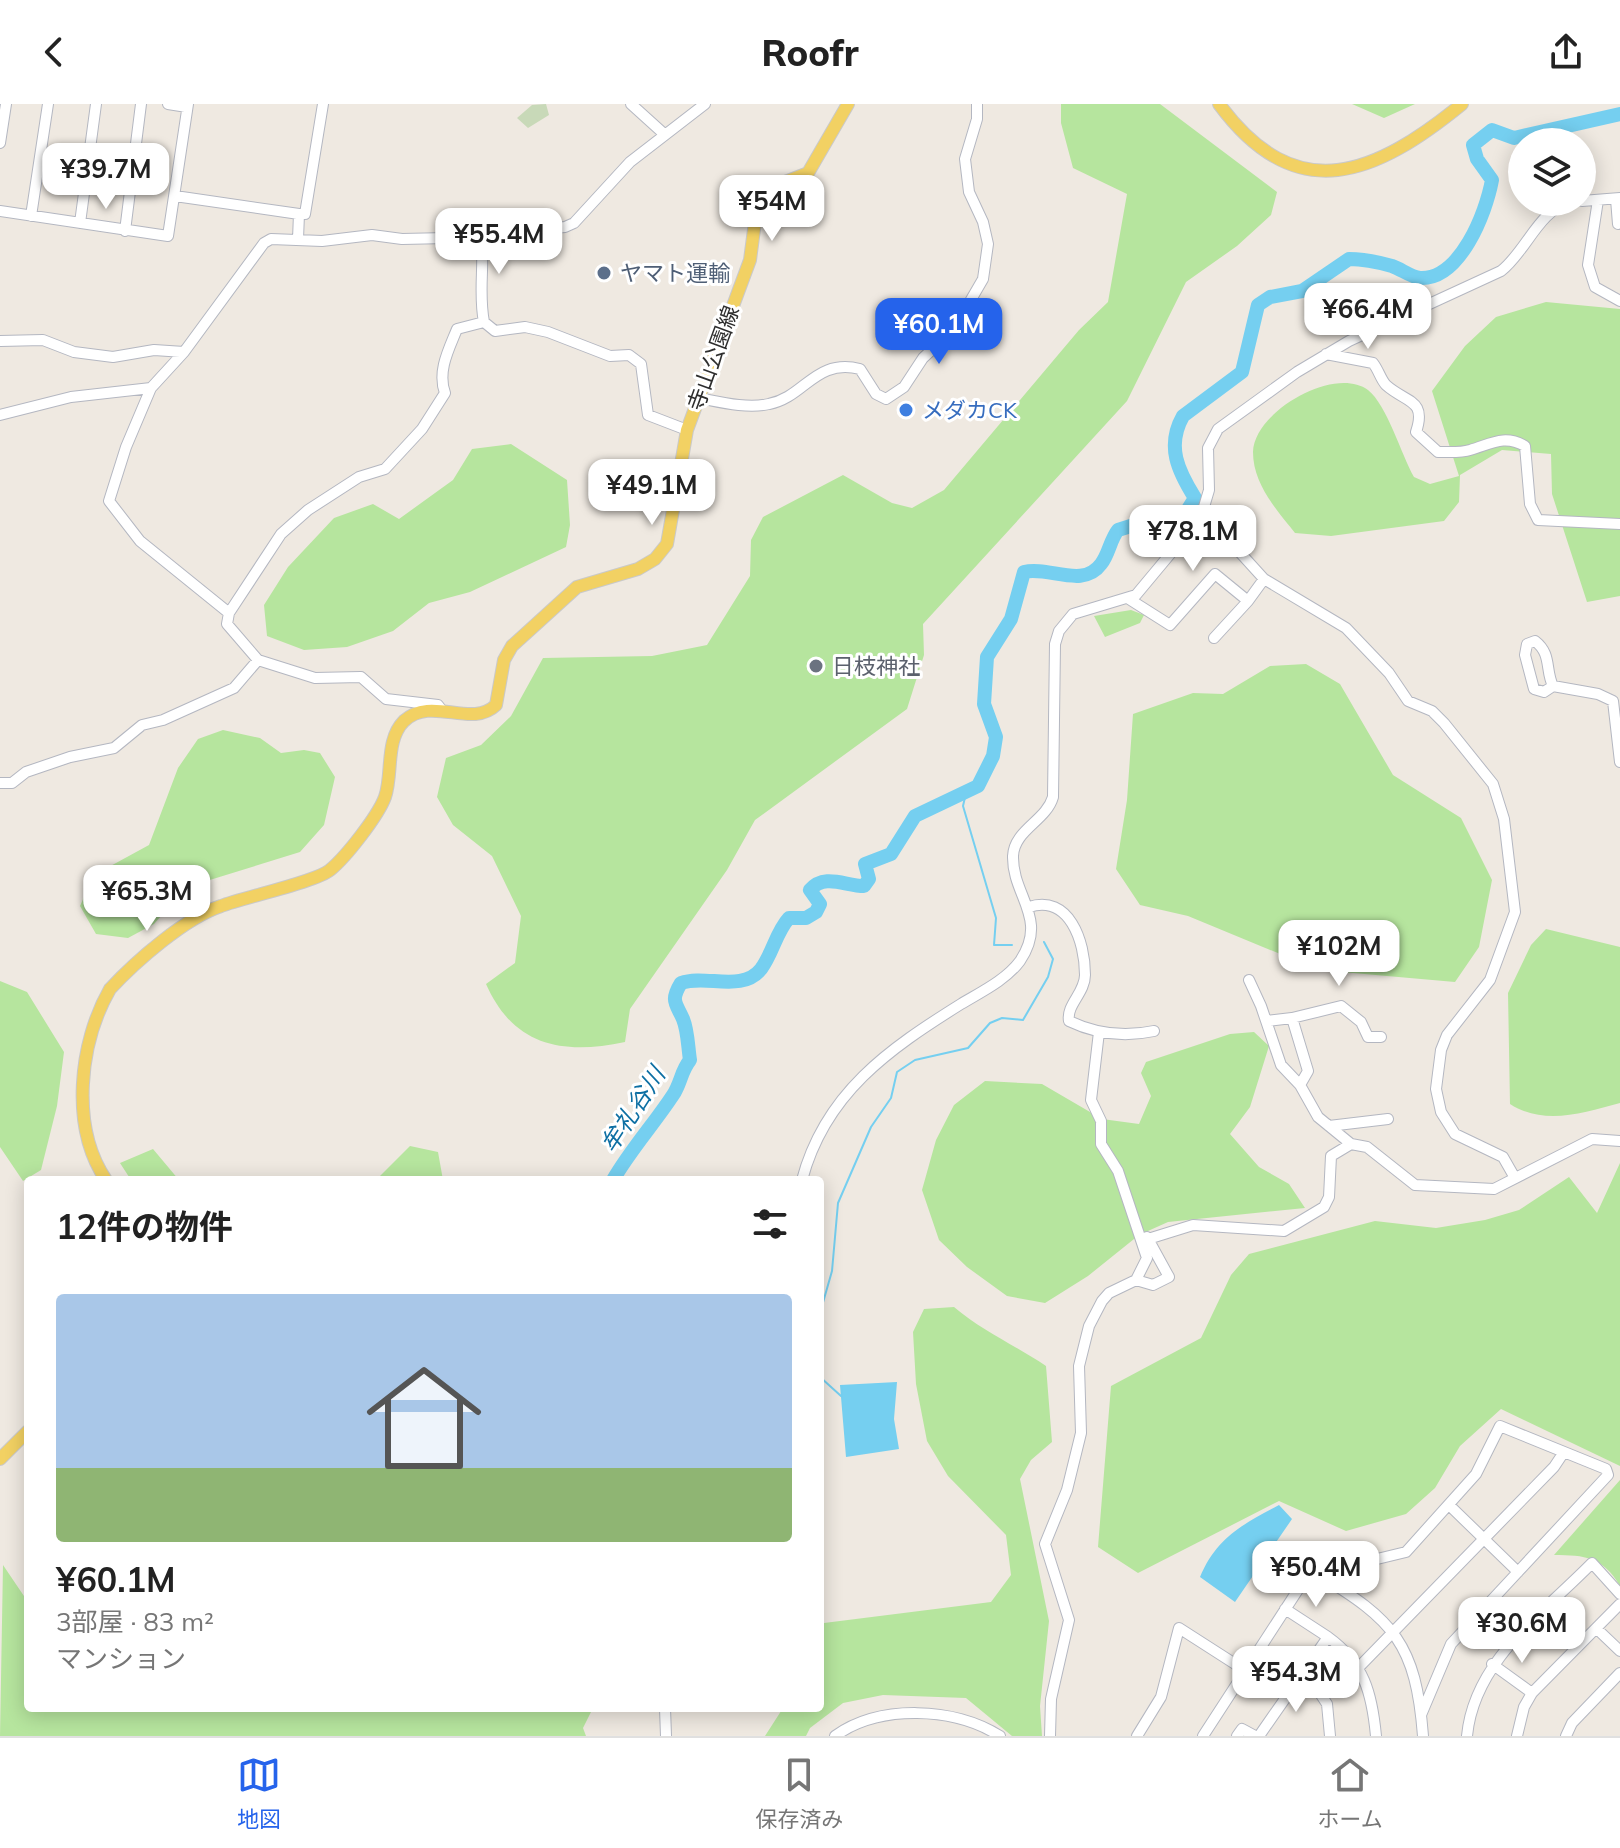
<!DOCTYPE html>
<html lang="ja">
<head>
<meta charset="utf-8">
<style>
  :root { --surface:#fff; --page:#f6f6f6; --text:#222; --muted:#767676; --line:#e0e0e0; --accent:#2563eb }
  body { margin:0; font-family:Mulish,"Noto Sans JP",sans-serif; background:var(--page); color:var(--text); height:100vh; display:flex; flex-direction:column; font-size:30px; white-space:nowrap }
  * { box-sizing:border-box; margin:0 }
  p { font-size:26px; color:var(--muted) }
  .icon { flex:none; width:44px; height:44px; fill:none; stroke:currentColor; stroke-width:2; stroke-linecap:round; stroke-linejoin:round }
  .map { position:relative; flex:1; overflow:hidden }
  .details { position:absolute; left:24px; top:1072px; width:800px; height:536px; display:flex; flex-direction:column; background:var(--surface); border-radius:8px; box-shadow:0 4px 20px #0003 }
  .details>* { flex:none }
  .fabs { position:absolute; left:1508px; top:24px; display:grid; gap:16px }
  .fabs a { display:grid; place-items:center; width:88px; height:88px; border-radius:50%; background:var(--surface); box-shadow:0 4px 20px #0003; font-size:40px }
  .price { position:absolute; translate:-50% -68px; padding:0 18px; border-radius:16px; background:#fff; color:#222; font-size:26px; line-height:52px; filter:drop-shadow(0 2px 4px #0008) }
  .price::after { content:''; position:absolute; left:50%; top:48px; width:24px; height:18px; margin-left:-12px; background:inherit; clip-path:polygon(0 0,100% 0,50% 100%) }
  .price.active { background:var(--accent); color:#fff }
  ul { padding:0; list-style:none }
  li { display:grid; align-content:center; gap:16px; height:424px; padding:0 32px }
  li span { display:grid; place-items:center; height:248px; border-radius:8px; color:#555 }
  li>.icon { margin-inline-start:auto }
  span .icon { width:144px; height:144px; fill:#fffc; stroke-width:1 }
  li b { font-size:34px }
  h2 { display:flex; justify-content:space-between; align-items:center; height:96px; padding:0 32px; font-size:34px }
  header { display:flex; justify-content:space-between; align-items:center; height:104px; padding:0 32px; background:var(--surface); font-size:36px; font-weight:800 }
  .tabs { display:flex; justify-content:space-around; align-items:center; height:112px; border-top:2px solid var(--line); background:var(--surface); font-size:22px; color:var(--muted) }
  .tabs a { display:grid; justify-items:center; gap:4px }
  .tabs .active { color:var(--accent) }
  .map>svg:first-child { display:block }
</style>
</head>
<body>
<header><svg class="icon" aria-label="back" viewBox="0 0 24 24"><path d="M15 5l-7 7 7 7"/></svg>Roofr<svg class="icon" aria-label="share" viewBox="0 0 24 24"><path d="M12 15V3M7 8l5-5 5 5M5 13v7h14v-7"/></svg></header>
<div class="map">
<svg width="1620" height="1632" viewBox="0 0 1620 1632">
  <rect width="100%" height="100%" fill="#efe9e1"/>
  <path fill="#b6e59e" d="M1061,0H1160L1277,88L1271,111L1237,142L1186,178L1127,297L923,520L924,551L907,605L755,716L727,766L630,905L625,938C563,951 514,943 486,880L515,859L521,812L492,752L453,721L437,693L446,654L481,641L511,612L543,554L652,552L707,541L750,472L751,436L763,413L843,371L892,399L912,404L944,386L1079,226L1108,198L1127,90L1073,64L1061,19Z
    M1352,0H1415L1384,14Z
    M1546,198L1620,205V492L1587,498L1552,390L1551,350L1502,346L1460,371L1459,398L1444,417L1331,432L1295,429C1276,405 1253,380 1253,348C1254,308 1334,261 1368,286C1387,301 1401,350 1414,373L1430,380L1459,372L1432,287L1465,242L1496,213Z
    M511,340L567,376L570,421L566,443L470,488L429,499L393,527L347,543L304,546L267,532L264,501L288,463L334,414L373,400L399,415L453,376L472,345Z
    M1131,506L1144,511L1140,519L1105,533L1094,512Z
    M1306,560L1340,580L1393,671L1461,714L1492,776L1479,843L1455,878L1319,866L1188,812L1140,801L1116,765L1127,696L1133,610L1193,589L1223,590L1270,562Z
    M223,626L260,634L281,649L304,646L320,649L335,673L324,721L300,748L187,783L154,820L128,834L96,830L80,802L94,771L149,741L178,664L198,635Z
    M1546,825L1620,843V999C1583,1009 1544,1022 1510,1000L1508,889L1531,841Z
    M0,877L27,888L64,948L57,1002L41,1066L23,1077L0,1043Z
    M1254,928L1269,942L1250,1003L1230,1030L1259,1063L1289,1080L1305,1104L1168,1118L1139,1131L1088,1172L1045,1199L1007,1192L967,1163L939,1136L922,1086L936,1036L954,1001L985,977L1042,980L1102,1015L1139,1020L1151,992L1141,969L1146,958L1230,930Z
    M410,1042L438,1048L443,1076H376Z
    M153,1045L179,1076H131L120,1059Z
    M1620,1059V1362L1501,1305L1460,1342L1435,1384L1406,1410L1346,1427L1279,1397L1138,1469L1098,1443L1111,1282L1201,1234L1231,1171L1249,1150L1375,1117L1436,1124L1485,1116L1519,1106L1569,1073L1597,1109Z
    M954,1203C982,1227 1015,1241 1046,1262L1052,1338L1031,1356L1020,1375L1049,1517L1040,1602L1042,1632H1012L966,1594L883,1591L843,1599L810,1624L806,1632H765L783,1604H820V1525L824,1519L991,1498L1011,1471L1006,1431L948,1372L927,1337L916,1280L913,1228L924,1205Z
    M1620,1376V1482C1603,1453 1585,1451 1554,1451Z
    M3,1461L28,1498V1604H593L583,1624L586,1632H0Z"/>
  <path fill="#c8d9b8" d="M546,0L549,11L528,24L517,14L532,1Z"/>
  <path fill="#75cff0" d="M897,1278L894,1315L899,1345L846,1353L840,1281Z
    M1279,1401L1292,1415L1235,1498L1200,1473C1217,1433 1242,1421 1279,1401Z"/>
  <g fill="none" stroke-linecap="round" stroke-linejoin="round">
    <path stroke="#75cff0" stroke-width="2" d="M966,689L963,702L996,814L994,841H1012
      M820,1209L832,1167L838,1099L871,1023L891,994L897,968L915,956L968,944L990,919L1002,914L1023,916L1048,873L1053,855L1044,838
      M820,1273L841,1292"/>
    <path stroke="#75cff0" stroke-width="14" d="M613,1076C631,1045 654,1020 673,991C681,979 681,967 690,956C688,944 688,927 683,915C676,899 670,897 681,879C706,870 742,889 761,865C773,849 776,828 789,814H806L816,808L820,800L810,786C825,769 845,782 864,782L869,775L865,760L891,750L915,712L978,682L993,652L996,633L984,600L987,553L1011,515L1024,468C1049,462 1083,485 1101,460C1109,450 1110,436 1118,426L1156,414L1185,410L1195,394C1178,367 1166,342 1183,312L1242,268L1258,201L1270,193L1302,187L1349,155C1364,155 1378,158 1392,162C1401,165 1411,173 1420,174C1460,176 1486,109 1492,76L1477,55L1473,41L1492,26L1514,34L1620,10"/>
    <defs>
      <path id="minor" d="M168,0L187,3
        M631,0L663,29
        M0,39L6,0
        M175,92L299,110
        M1616,95L1618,120
        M1598,96L1588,161L1595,183L1620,197
        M1582,97L1620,94
        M0,107L168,132L188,0
        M31,112L48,0
        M80,119L96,0
        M125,127L141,0
        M481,132C485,161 478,188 484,218
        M298,135L299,110H305L323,0
        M0,237L43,236L74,248L113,253L154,246L184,248
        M1326,250L1373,259C1378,265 1381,276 1386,281C1406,299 1427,295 1416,328L1438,348C1449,348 1461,349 1470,346C1491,340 1504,330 1525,342L1530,400L1538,416L1620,420
        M699,294C720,298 747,305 769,300C805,293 815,254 860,265L876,290L886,295L904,283L923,254L954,225L983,175L988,140L983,118L969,88L965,55L977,15V0
        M0,311L71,293L151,284
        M1201,413L1215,421L1264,475L1346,524L1389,569L1408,597L1432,607L1444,619L1493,680L1504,715L1515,808L1490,876L1447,931L1441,946L1436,985L1441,1008L1455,1030L1503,1053L1515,1074
        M1129,495L1170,521L1215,470L1248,497L1264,475
        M229,509L140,437L109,397L126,343L151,284L184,248L264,139L271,135L322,137L372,131L402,135L447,134L565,123L574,119L630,58L705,0
        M1214,534L1248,497
        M1553,582C1545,566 1552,550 1535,537L1527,540L1525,551L1534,585L1544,588L1553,582L1598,590L1613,597L1620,658
        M441,605L438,601L386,595L361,573L315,574L258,556L227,520L229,509L281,430L308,406L359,373L385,365L422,325L445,289C437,267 449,245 457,225L484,218L495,227L525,223L548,228L610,252L629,251L641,260L648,311L687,326
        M0,679H12L26,668L70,653L114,644L142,621L163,616L234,584L258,556
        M1029,803C1069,790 1085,837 1085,871C1085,889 1066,901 1069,917C1096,930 1126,933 1154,927
        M1249,876L1261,902L1281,961L1300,981L1318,1013L1351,1040L1367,1043L1415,1081L1494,1085L1592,1035L1620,1037
        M1292,914L1341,902L1361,918L1368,933H1381
        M1267,917L1292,914L1308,967L1300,981
        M1329,1022L1388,1015
        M802,1076C825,989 889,945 961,900C981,888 1006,876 1020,857C1049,814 1012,792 1013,752C1014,726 1046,717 1053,693L1055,540L1059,527L1073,510L1136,491L1201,413L1209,386L1208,344L1218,325L1297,268L1349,237L1501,167C1526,148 1539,105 1571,98
        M1148,1135L1193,1121L1284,1127L1324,1103L1329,1093L1331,1052L1351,1040
        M1136,1176L1153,1181L1169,1173L1147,1133
        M1449,1401L1518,1468
        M1317,1470C1394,1516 1416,1540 1423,1632
        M1285,1505L1328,1533
        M1597,1525L1620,1547
        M1492,1560L1532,1589
        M1359,1563L1554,1363L1564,1348
        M1306,1568L1327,1600L1330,1632
        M665,1604L666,1632
        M835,1632C880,1600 954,1603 1000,1632
        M1050,1632L1051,1595L1069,1516L1045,1440L1067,1386L1081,1329L1079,1262L1089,1222L1102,1197L1109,1189L1136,1176L1147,1154L1118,1067L1101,1040V1017L1091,996L1099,928
        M1137,1632L1161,1593L1179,1524L1246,1567
        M1203,1632L1303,1478L1311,1471L1406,1448L1476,1370L1500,1322L1606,1365L1608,1371L1451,1540L1421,1611
        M1237,1632L1242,1625L1255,1632
        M1259,1632L1328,1533C1364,1559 1372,1589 1376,1632
        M1467,1632C1474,1557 1543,1509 1592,1459L1620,1490
        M1517,1632L1524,1603L1532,1589L1620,1500
        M1566,1632L1572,1619L1620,1569"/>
      <path id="major" d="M1219,0C1297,106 1376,70 1462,0
        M106,1076C70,1023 79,939 110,885C136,857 185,814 221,802C244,793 316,778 330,766C346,753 378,712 385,693C393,670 385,636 404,617C432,591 471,625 496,601L504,556L512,542L577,483L638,465L655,455L667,440L687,326L750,156L758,95L772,83L808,69L848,0
        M0,1355L28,1327"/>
    </defs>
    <use href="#minor" stroke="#b4b7c1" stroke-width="12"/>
    <use href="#major" stroke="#c9c9c9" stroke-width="14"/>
    <use href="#minor" stroke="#fff" stroke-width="10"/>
    <use href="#major" stroke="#f2d163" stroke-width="12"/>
  </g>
  <circle fill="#5c6f8a" stroke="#fff" stroke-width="3" cx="604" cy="169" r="8"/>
  <circle fill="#3f7fe0" stroke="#fff" stroke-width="3" cx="906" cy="306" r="8"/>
  <circle fill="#6b7280" stroke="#fff" stroke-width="3" cx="816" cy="562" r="8"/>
  <g text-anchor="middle" stroke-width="6" stroke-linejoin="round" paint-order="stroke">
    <g font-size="22" fill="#4e5e75" stroke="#fff" text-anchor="start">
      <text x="620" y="177">ヤマト運輸</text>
    </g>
    <g font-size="22" fill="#2e2e2e" stroke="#fff">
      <text transform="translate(713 254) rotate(-70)" y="8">寺山公園線</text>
    </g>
    <g font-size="22" fill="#366cbe" stroke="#fff" text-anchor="start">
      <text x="922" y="314">メダカCK</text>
    </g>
    <g font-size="22" fill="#5b616d" stroke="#fff" text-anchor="start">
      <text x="832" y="570">日枝神社</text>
    </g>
    <g font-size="24" font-style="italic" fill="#0d6fa3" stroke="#fff">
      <text transform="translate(633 1006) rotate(-57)" y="8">牟礼谷川</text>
    </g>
  </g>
</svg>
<div class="fabs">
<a><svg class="icon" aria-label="layers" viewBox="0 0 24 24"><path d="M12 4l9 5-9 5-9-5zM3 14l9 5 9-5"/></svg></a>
</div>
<b class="price" style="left:106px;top:107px">¥39.7M</b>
<b class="price" style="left:772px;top:139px">¥54M</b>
<b class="price" style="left:499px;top:172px">¥55.4M</b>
<b class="price" style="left:1368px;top:247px">¥66.4M</b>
<b class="price active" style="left:939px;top:262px">¥60.1M</b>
<b class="price" style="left:652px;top:423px">¥49.1M</b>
<b class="price" style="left:1193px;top:469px">¥78.1M</b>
<b class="price" style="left:147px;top:829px">¥65.3M</b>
<b class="price" style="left:1339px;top:884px">¥102M</b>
<b class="price" style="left:1316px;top:1505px">¥50.4M</b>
<b class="price" style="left:1522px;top:1561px">¥30.6M</b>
<b class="price" style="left:1296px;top:1610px">¥54.3M</b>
<section class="details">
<h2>12件の物件<svg class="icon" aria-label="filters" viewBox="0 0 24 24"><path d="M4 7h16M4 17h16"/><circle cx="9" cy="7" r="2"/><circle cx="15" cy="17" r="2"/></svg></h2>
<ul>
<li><span style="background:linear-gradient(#a9c7e8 70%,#8fb573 0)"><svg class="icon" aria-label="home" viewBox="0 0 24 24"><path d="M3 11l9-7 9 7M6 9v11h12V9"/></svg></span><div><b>¥60.1M</b><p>3部屋 · 83 m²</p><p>マンション</p></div></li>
</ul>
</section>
</div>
<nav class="tabs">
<a class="active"><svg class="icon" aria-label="map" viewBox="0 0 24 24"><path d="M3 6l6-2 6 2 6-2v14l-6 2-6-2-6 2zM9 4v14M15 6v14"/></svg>地図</a>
<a><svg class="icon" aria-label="saved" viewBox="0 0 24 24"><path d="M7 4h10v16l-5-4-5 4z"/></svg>保存済み</a>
<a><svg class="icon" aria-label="home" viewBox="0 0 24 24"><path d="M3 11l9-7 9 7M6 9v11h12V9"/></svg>ホーム</a>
</nav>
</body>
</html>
